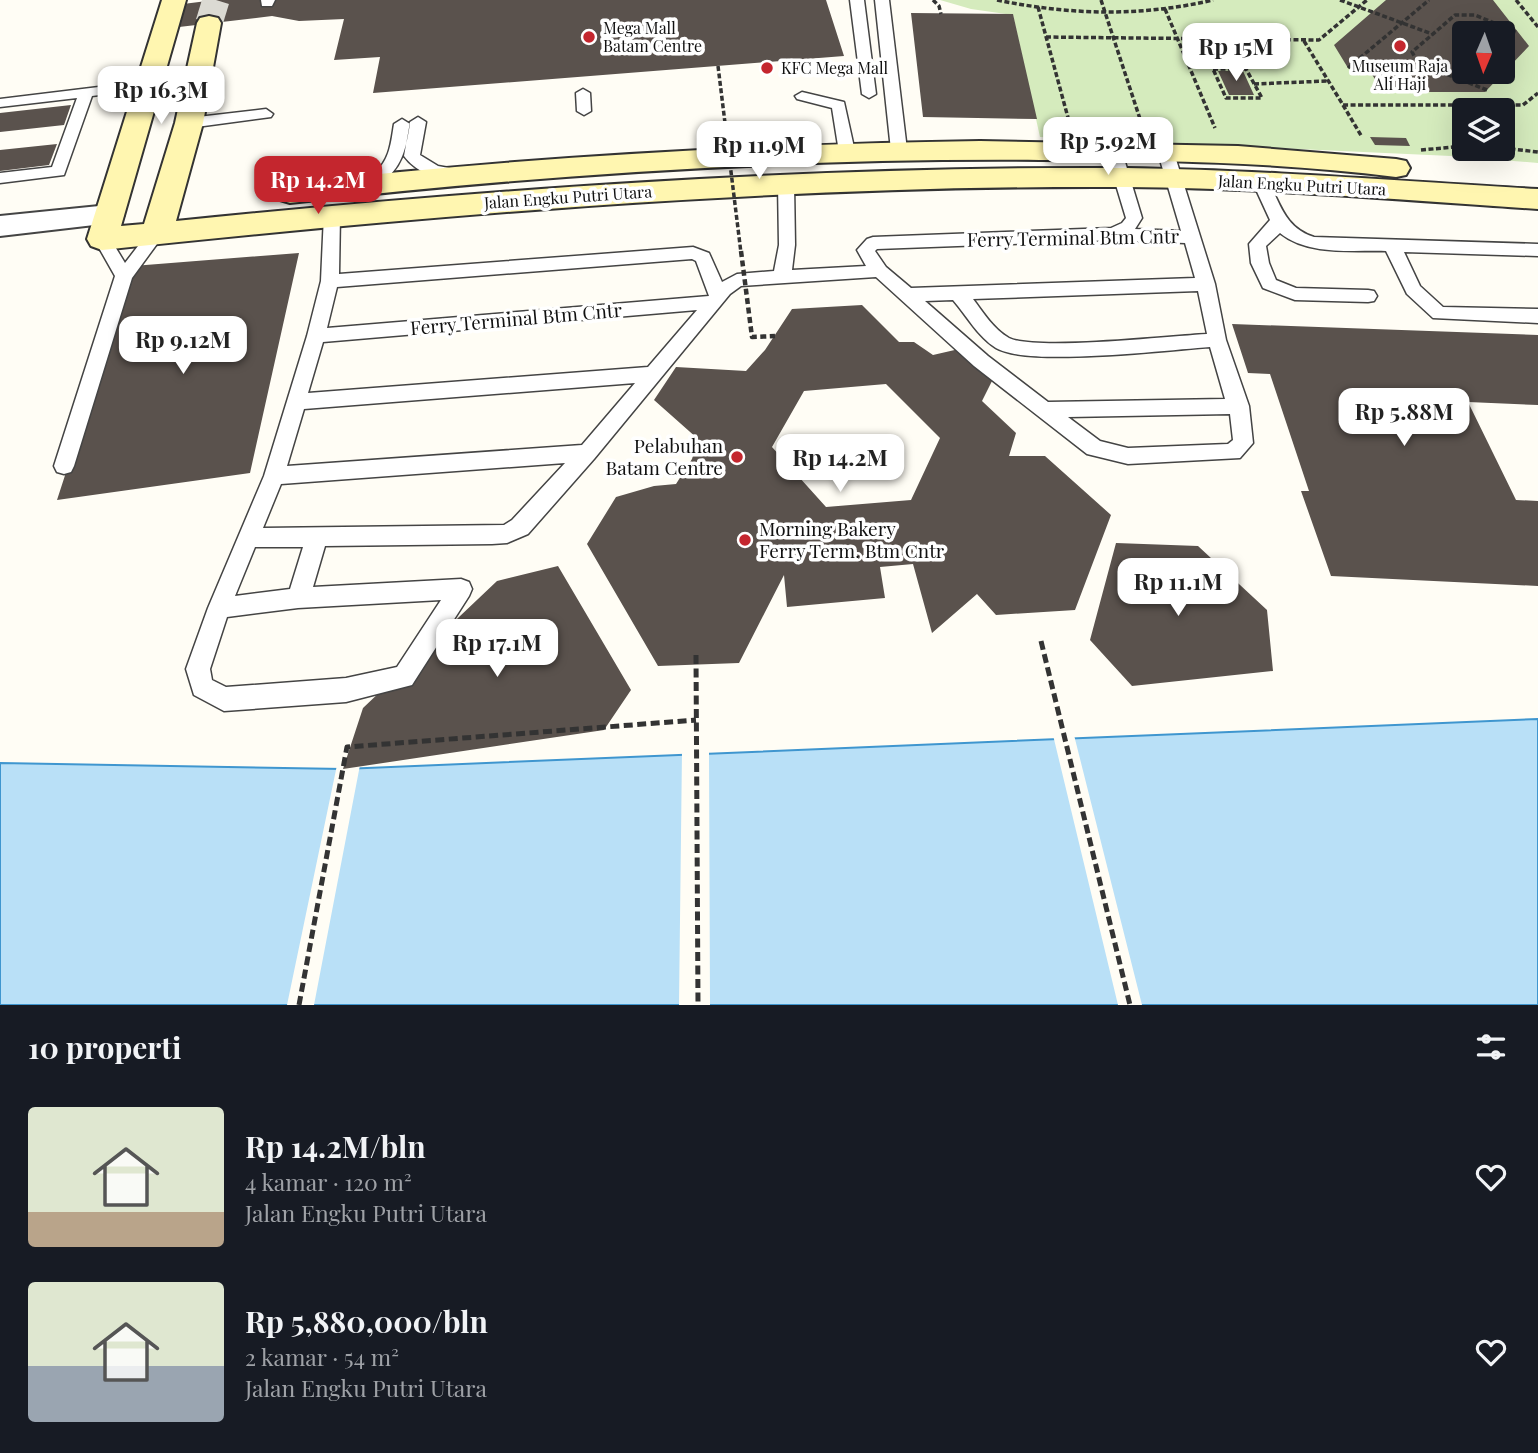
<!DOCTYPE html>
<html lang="id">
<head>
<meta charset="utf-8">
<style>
  :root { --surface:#171b24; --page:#20242c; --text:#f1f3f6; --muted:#9ea1a6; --accent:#c4262e }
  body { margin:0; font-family:"Playfair Display",serif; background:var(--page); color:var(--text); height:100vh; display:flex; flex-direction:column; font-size:26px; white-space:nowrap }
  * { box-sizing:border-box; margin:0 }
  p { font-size:23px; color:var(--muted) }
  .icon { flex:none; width:38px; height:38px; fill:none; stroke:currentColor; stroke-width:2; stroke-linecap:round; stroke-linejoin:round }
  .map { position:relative; height:1005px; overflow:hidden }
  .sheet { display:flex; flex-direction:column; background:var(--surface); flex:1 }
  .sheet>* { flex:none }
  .needle { width:46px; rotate:182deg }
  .tools { position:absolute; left:1452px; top:21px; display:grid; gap:14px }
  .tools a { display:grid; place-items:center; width:63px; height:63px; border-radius:7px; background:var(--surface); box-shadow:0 7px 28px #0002; font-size:35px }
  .price { position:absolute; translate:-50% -60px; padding:0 16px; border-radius:14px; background:#fff; color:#222; font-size:23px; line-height:46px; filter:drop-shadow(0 2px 4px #0008) }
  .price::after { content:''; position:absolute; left:50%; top:42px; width:21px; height:16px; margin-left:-10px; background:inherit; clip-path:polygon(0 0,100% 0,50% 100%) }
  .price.current { background:var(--accent); color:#fff }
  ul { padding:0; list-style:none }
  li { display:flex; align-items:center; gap:21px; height:175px; padding:0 28px }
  li span { display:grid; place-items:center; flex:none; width:196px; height:140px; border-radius:7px; color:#555 }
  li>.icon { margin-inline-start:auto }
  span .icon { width:84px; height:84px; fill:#fffc; stroke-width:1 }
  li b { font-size:30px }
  h2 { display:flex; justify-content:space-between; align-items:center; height:84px; padding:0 28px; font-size:30px }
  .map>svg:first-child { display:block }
</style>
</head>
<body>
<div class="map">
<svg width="1538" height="1005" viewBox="0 0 1538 1005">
  <rect width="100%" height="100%" fill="#fffdf5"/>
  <path fill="#d5ebbd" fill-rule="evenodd" d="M940,0H1538V163L1451,156L1040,137L1013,15L971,9ZM1465,33H1503V72H1465ZM1465,110H1503V149H1465Z"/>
  <path fill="#b9e0f7" stroke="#3f96cf" stroke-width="2" d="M1538,719V1005H0V763L343,769Z"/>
  <path fill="#fffdf5" d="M1053,735H1074L1142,1005H1118Z
    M709,750L710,1005H679L682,751Z
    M337,765H360L314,1005H287Z"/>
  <path fill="#5a524d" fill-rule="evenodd" d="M215,0H826L844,56L373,93L380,57L334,60L344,19L299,21L272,16L179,27L183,4Z
    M1386,0H1493L1529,46L1485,92H1383L1368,68H1348L1334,45ZM1465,33H1503V72H1465Z
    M911,13L1013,14L1037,119L923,117Z
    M1218,71H1243L1254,95H1229Z
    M71,105L64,125L0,132V113Z
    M1370,137L1406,138L1410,146L1375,145Z
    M57,144L49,165L0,171V150Z
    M299,253L250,473L57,500L133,266Z
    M862,305L899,342H914L933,355L959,349L993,379L982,401L1016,433L1009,456H1045L1111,515L1075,610L996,615L977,594L932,633L913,564L880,567L885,598L787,607L784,575L739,663L658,666L587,544L616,497L654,486L676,484L692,459L698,439L654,400L676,367L746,371L765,350L792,309ZM886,384L940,438L911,500L826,507L772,447L804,391Z
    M1232,324L1538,335V405L1468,402L1516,500L1538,501V586L1331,576L1301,491H1309L1270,374L1248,373Z
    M1116,543L1198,546L1267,610L1273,671L1132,686L1090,640Z
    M558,566L631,690L604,730L343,769L363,708L497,581Z"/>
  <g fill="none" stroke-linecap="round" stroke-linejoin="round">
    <path stroke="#dbdad3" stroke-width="27" stroke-dasharray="27 14" stroke-linecap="butt" d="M209,23L216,0"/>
    <defs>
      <path id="service" d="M261,0H275L272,6H262Z
        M850,0H864L876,94L869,98L862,94Z
        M875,0H889L907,150L899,155L891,150Z
        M148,81L153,82L155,85L153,88L92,96L64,175L0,183V173L52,167L77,98L0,107V99Z
        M583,89L590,93L591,111L584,115L577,111L576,93Z
        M802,92L844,102L855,152L852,155L847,157L839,152L832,108L797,99L795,96Z
        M266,109L273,114L271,117L189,128L181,123L189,118Z
        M418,117L426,122L420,155L438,166L466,171L468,175L466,179C445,184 416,173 404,156L410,122Z
        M402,119L410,124C406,148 402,169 380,183C372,188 367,191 358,189L356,185C361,179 368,176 375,172C390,160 391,142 394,124Z
        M1114,147L1122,152L1142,218L1135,229L1181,231L1158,153L1166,148L1174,153L1215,284L1226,340L1249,406L1253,443L1240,458L1128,464L1087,454L974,366L876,277L741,286L730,294L594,459L528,534L507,543L492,544L325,546L313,587L461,579L469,582L472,589L469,596L412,685L346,702L224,711L194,695L186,669L208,608L264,476L307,336L321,281L324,215L326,211H338L340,215L339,274L693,247L709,253L722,282L737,274L774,271L779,245L778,184L780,180H792L794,184L795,245L792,270L866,266L857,250L867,239L873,237L1111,228L1122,223L1126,218L1106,152ZM1114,240L1185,243L1195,278L911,288L886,267L875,251L877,249ZM692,259L696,261L709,296L327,328L337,287ZM1198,291L1207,334C1170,336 1035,351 1009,338C994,330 983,312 973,299ZM953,300C967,316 978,337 996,348C1028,367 1167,350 1210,347L1225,399L1048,402L988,356L925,301ZM697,310L648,367L308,393L323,342ZM635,383L582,445L287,466L304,409ZM1230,414L1233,440L1228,444L1128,448L1100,441L1068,417ZM565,463L512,520L504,525L263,528L281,484ZM255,547H303L290,589L235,596ZM441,600L397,667L346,678L226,687L212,680L210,669L227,617L298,608Z
        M1261,178L1267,179C1281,204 1284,227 1314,237L1538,244V256L1404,252L1420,286L1443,307L1538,309V323L1433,318L1407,294L1386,251C1351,250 1309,256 1280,233L1266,246L1269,263L1276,280L1296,288L1368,290L1374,291L1377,296L1374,301L1368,302L1295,300L1263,288L1251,263L1249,244L1270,220L1253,183Z
        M157,227L165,233L132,278L74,466L71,472L64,474L57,472L54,466L115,276L94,239L96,235H108L125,263L151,229Z"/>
      <path id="minor" d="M109,205L120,208L124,215L120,222L0,236V216Z"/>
      <path id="secondary" d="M162,0H186L121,226L144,224L175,123L197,23L200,18L209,16L218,18L221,23L203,123L176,221C492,189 809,166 1127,168C1264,170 1401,181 1538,189V209C1401,200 1264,188 1126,187C784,185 443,214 102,250L91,246L87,239Z
        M980,141L1238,146L1396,159L1406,161L1410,168L1406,175L1396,177C1278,162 1159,160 1040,160C789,158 539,175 290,203L280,200L275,193L280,186L290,183C520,158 749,144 980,141Z"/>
    </defs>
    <use href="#service" stroke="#444" stroke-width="3"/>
    <use href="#minor" stroke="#444" stroke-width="4"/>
    <use href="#secondary" stroke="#333" stroke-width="4"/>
    <path stroke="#333" stroke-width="3.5" stroke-dasharray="5 2.5" stroke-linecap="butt" d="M933,0L939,6L941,14
      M997,0C1070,15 1140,17 1213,0
      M1101,0L1142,125
      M1340,0L1432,34
      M1516,0L1538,27
      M1038,7L1070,125
      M1165,9L1215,128
      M1046,37L1319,40L1367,0
      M1304,41L1343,105H1523L1538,93
      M1348,68L1429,0
      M1213,69H1246L1262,98H1226Z
      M1254,84L1327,81
      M1487,90L1418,63L1412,52L1455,15H1475L1518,33
      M1343,105L1362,137
      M1503,148L1538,152
      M1421,150L1465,146"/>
    <path stroke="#333" stroke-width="5" stroke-dasharray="9 4.5" stroke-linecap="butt" d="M1041,641L1130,1005
      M696,655L698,1005
      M299,1005L347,747L696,720"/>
    <use href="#service" fill="#fff" fill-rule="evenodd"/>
    <use href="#minor" fill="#fff" fill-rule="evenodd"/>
    <use href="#secondary" fill="#fff6b0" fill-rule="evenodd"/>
    <path stroke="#333" stroke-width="3.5" stroke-dasharray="5 2.5" stroke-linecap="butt" d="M718,66L741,253"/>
    <path stroke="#333" stroke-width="4.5" stroke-dasharray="6 3.5" stroke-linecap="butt" d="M741,251L752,337L775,336"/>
  </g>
  <g fill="#c4262e" stroke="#fff" stroke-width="2.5">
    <circle cx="589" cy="37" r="7"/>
    <circle cx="1400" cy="46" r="7"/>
    <circle cx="767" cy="68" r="7"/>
    <circle cx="737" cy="457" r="7"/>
    <circle cx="745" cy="540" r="7"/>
  </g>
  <g text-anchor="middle" stroke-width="7" stroke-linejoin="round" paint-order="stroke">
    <g font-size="16" fill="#111" stroke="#fff" text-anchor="start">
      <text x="603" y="34">Mega Mall<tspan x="603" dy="18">Batam Centre</tspan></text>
      <text x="1400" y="72" text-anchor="middle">Museum Raja<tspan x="1400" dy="18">Ali Haji</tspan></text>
      <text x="781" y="74">KFC Mega Mall</text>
    </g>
    <g font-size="16" fill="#111" stroke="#fff">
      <text transform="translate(1302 185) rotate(3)" y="6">Jalan Engku Putri Utara</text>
      <text transform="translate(568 197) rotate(-4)" y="6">Jalan Engku Putri Utara</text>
    </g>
    <g font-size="19" fill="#111" stroke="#fff">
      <text transform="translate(1073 238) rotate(-1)" y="7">Ferry Terminal Btm Cntr</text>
      <text transform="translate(516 319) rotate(-5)" y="7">Ferry Terminal Btm Cntr</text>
    </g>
    <g font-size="19" fill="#111" stroke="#fff" text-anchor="end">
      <text x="723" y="453">Pelabuhan<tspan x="723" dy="22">Batam Centre</tspan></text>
      <text x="759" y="536" text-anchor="start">Morning Bakery<tspan x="759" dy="22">Ferry Term. Btm Cntr</tspan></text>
    </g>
  </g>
</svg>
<div class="tools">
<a><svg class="needle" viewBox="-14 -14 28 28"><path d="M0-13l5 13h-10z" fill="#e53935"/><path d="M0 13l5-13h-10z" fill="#9ea1a6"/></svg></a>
<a><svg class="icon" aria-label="layers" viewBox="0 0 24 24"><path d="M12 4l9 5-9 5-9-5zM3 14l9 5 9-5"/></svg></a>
</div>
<b class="price" style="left:1236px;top:83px">Rp 15M</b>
<b class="price" style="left:161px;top:126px">Rp 16.3M</b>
<b class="price" style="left:1108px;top:177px">Rp 5.92M</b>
<b class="price" style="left:759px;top:181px">Rp 11.9M</b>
<b class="price current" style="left:318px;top:216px">Rp 14.2M</b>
<b class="price" style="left:183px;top:376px">Rp 9.12M</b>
<b class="price" style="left:1404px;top:448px">Rp 5.88M</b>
<b class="price" style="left:840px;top:494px">Rp 14.2M</b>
<b class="price" style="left:1178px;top:618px">Rp 11.1M</b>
<b class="price" style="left:497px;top:679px">Rp 17.1M</b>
</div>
<section class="sheet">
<h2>10 properti<svg class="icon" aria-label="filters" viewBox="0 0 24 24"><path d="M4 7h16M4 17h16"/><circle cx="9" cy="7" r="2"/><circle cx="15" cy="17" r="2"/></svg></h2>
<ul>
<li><span style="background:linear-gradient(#dfe7d0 75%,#b9a48a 0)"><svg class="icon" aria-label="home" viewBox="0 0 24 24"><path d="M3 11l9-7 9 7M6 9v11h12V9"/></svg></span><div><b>Rp 14.2M/bln</b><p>4 kamar · 120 m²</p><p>Jalan Engku Putri Utara</p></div><svg class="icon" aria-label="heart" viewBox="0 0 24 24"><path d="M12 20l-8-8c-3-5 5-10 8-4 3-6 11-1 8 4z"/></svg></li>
<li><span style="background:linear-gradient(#dfe7d0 60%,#9aa5b1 0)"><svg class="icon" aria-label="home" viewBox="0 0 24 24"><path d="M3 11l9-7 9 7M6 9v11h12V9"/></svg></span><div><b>Rp 5,880,000/bln</b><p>2 kamar · 54 m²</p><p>Jalan Engku Putri Utara</p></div><svg class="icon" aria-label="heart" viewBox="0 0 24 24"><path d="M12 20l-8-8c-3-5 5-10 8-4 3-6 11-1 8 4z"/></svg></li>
</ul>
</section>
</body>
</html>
